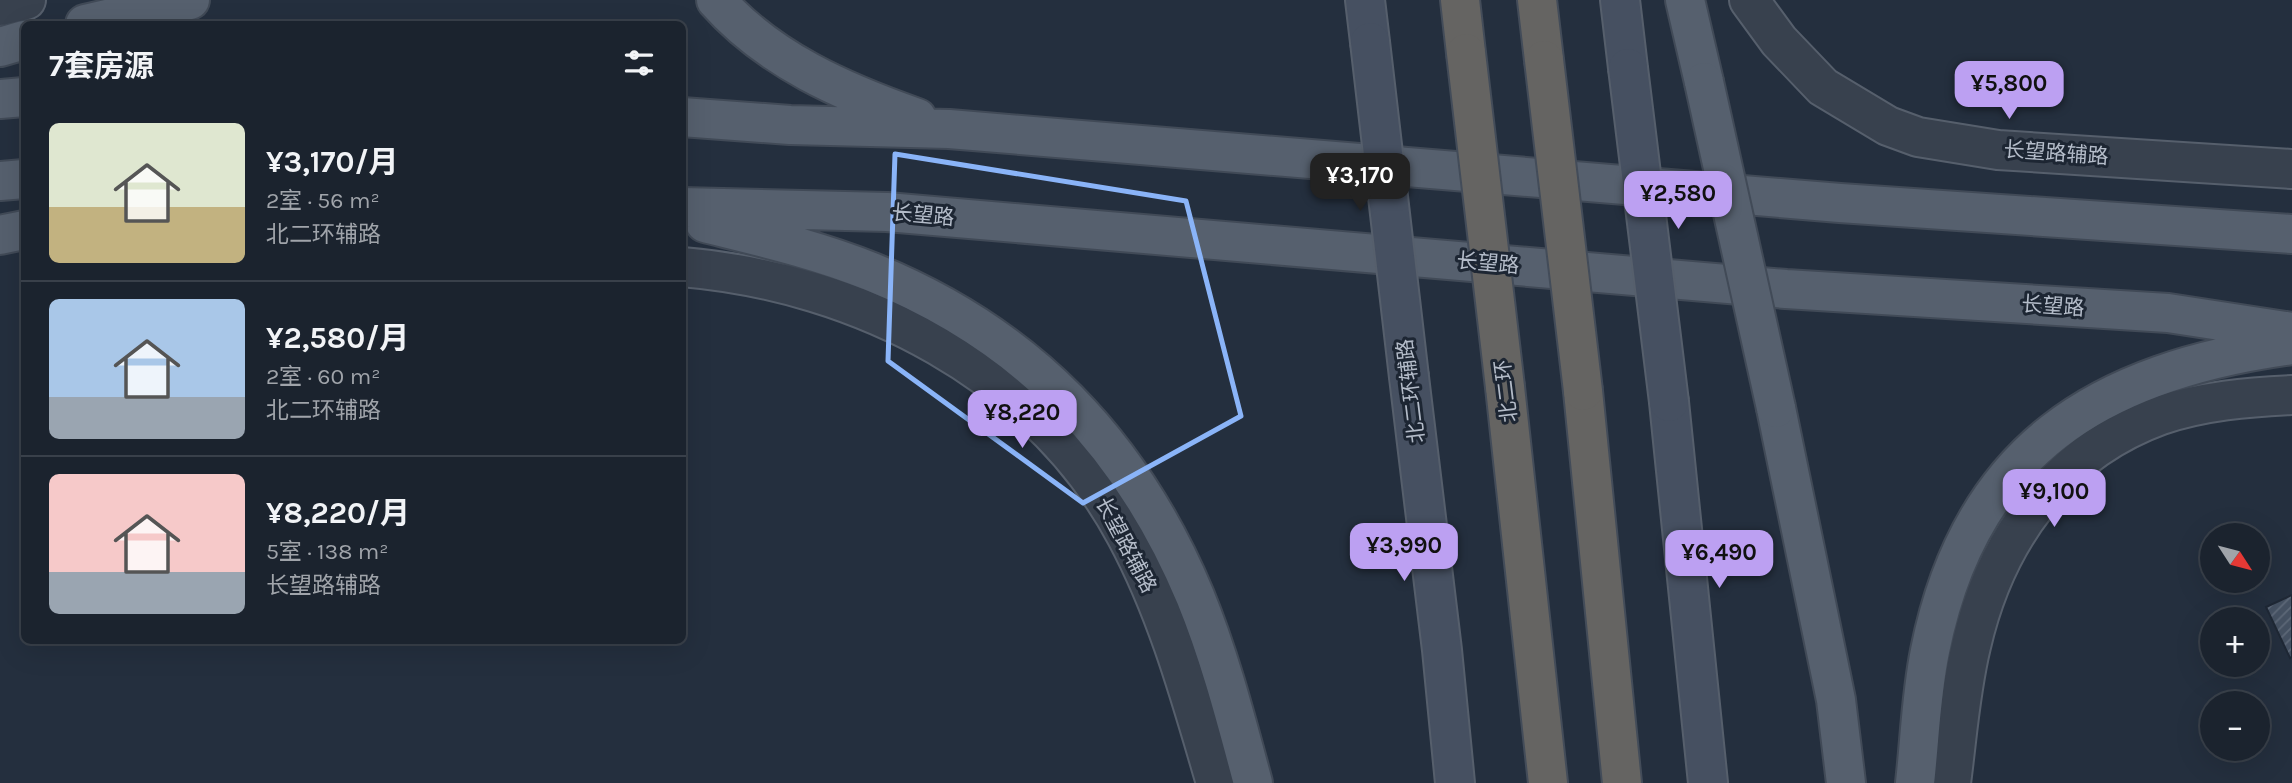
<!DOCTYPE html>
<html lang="zh">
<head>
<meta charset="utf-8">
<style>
  :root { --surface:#1b232e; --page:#242b36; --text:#f1f3f6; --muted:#a0a4aa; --line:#39404a; --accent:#bca0f2 }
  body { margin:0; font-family:Karla,"Noto Sans SC",sans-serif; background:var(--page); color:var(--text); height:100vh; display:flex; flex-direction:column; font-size:26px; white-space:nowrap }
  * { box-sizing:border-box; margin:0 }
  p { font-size:23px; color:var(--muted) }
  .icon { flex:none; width:38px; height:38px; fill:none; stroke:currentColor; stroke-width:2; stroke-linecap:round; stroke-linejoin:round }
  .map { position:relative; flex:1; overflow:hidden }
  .panel { position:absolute; left:21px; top:21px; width:665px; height:623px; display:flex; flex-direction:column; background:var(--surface); border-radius:10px; box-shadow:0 7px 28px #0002,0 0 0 2px var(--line) }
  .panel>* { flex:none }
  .needle { width:46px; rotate:126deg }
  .tools { position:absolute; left:2200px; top:523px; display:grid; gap:14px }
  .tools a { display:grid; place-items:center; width:70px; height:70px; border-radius:50%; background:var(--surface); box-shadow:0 7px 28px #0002,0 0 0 2px var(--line); font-size:35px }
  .price { position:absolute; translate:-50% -60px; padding:0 16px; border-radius:14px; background:var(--accent); color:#111; font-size:23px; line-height:46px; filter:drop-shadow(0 2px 4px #0008) }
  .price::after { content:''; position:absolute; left:50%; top:42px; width:21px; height:16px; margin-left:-10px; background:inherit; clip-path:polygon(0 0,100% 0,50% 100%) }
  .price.selected { background:#222; color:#fff }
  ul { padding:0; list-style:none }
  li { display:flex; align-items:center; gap:21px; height:175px; padding:0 28px }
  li+li { border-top:2px solid var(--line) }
  li span { display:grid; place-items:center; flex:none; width:196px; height:140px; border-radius:10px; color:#555 }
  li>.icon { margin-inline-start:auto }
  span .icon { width:84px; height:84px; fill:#fffc; stroke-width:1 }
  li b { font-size:30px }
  h2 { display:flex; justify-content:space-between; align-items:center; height:84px; padding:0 28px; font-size:30px }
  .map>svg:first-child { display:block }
</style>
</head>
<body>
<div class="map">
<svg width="2292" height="783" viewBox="0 0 2292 783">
  <defs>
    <pattern id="building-hatch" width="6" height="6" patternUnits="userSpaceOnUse" patternTransform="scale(1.75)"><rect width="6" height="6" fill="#455162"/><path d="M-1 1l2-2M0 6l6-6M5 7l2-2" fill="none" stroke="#5d6877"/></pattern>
  </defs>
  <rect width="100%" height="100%" fill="#242f3e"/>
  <path fill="url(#building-hatch)" stroke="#1f2835" stroke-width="2" d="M2292,595V657L2290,658L2266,607Z"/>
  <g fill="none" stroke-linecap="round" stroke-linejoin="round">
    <defs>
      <path id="tertiary" d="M1749,0L1779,41L1823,87L1888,126L1918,137L1998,150L2292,169
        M0,6L26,0
        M682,267C860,282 1039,373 1126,535C1168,613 1191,698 1216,783
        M1951,783C1957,738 1960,691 1971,646C1995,541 2056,453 2161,415C2203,401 2248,397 2292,395"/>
      <path id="secondary" d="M1365,0L1370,42
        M1620,0L1628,68
        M1409,377L1442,650L1455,783
        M1669,402L1708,783"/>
      <path id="primary" d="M716,0C769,60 843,92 917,118
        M1685,0L1704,82
        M85,24L190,0
        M0,47L24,40
        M0,99L24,97
        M682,117L790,125L949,129L1840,203L2292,234
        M0,181L24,179
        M682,207L887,212L1786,289L2168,313L2292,332
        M705,223C761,237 818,250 872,272C1027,335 1131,443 1195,596C1220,657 1236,720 1253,783
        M0,235L24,230
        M1776,408L1836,700L1846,783
        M1915,783C1920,739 1921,695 1930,651C1970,449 2099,371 2292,345"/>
      <path id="trunk" d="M1460,0L1466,53
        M1537,0L1544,60
        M1505,387L1548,783
        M1583,391L1622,783"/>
    </defs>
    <use href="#tertiary" stroke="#565f6c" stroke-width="42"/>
    <use href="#secondary" stroke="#565f6c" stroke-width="42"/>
    <use href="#primary" stroke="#414a57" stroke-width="42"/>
    <use href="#trunk" stroke="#434c59" stroke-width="42"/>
    <use href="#tertiary" stroke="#38414e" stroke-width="38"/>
    <use href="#secondary" stroke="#465061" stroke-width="38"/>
    <use href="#primary" stroke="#56606e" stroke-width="38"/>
    <use href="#trunk" stroke="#656462" stroke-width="38"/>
    <defs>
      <path id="secondary-bridge" d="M1370,42L1409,377
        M1628,68L1669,402"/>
      <path id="primary-bridge" d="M1704,82L1776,408"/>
      <path id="trunk-bridge" d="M1466,53L1505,387
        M1544,60L1583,391"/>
    </defs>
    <use href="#secondary-bridge" stroke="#565f6c" stroke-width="42" stroke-linecap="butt"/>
    <use href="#primary-bridge" stroke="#414a57" stroke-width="42" stroke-linecap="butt"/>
    <use href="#trunk-bridge" stroke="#434c59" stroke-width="42" stroke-linecap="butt"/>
    <use href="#secondary-bridge" stroke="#465061" stroke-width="38"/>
    <use href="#primary-bridge" stroke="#56606e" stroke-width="38"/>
    <use href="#trunk-bridge" stroke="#656462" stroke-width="38"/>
  </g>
  <path fill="none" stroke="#8ab4f8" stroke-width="5" stroke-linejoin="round" d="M895,154L1186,201L1241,416L1083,503L888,361Z"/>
  <g text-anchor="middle" stroke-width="6" stroke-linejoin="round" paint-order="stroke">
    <g font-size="21" fill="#b4bcc9" stroke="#1d2633">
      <text transform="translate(2056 153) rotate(4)" y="7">长望路辅路</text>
      <text transform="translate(923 215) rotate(5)" y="7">长望路</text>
      <text transform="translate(1488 263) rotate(5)" y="7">长望路</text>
      <text transform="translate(2053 306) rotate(4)" y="7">长望路</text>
      <text transform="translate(1411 391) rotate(-97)" y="7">北二环辅路</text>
      <text transform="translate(1506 391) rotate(-97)" y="7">北二环</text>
      <text transform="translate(1126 545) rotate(62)" y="7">长望路辅路</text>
    </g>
  </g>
</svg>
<div class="tools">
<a><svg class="needle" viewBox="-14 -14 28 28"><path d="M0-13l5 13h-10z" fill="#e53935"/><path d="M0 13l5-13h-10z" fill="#a0a4aa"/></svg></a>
<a>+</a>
<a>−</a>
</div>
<b class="price" style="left:2009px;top:121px">¥5,800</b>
<b class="price selected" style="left:1360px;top:213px">¥3,170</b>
<b class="price" style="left:1678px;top:231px">¥2,580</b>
<b class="price" style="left:1022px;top:450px">¥8,220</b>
<b class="price" style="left:2054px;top:529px">¥9,100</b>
<b class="price" style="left:1404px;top:583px">¥3,990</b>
<b class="price" style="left:1719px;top:590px">¥6,490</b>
<section class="panel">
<h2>7套房源<svg class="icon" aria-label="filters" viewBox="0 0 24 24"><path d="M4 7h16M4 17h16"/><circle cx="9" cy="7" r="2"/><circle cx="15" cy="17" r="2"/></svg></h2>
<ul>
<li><span style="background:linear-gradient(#dfe7d0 60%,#c2b280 0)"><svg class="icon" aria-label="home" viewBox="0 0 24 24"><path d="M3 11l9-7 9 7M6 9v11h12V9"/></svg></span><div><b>¥3,170/月</b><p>2室 · 56 m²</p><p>北二环辅路</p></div></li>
<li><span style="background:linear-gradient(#a9c7e8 70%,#9aa5b1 0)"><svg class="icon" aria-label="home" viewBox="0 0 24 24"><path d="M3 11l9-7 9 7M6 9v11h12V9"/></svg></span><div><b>¥2,580/月</b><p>2室 · 60 m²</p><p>北二环辅路</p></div></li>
<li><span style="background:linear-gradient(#f6c9c9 70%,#9aa5b1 0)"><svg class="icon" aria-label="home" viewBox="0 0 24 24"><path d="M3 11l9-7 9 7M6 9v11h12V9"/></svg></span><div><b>¥8,220/月</b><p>5室 · 138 m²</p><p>长望路辅路</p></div></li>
</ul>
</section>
</div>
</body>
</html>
